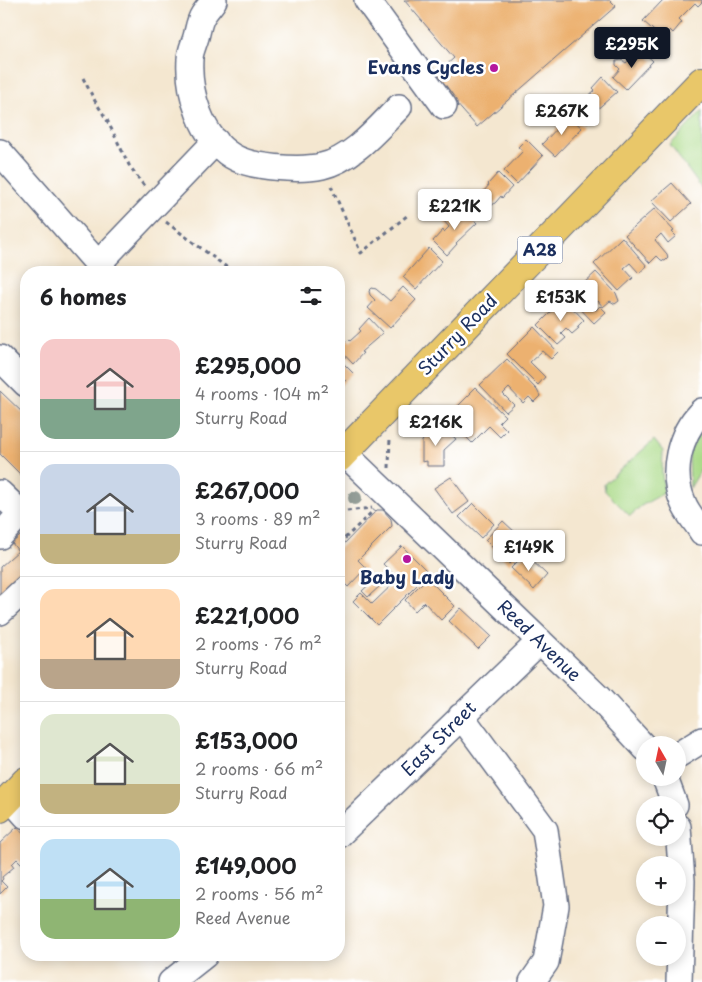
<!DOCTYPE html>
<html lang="en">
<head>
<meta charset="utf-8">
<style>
  :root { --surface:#fff; --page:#f2f2f2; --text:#202124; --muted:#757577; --line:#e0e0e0; --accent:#111827 }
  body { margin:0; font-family:"Playpen Sans",sans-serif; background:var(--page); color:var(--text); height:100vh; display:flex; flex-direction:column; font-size:19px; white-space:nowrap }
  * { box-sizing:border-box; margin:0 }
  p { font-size:16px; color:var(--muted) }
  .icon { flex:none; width:28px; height:28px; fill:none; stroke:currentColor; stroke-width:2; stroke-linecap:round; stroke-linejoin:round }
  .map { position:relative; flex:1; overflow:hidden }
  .side { position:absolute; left:20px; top:266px; width:325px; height:695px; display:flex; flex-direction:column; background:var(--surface); border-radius:20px; box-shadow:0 2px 12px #0003 }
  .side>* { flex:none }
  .needle { width:32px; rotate:351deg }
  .buttons { position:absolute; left:636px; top:736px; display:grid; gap:10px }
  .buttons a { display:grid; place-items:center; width:50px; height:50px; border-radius:50%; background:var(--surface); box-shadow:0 2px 12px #0003; font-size:25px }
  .price { position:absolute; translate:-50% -42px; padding:0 11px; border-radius:5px; background:#fff; color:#222; font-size:16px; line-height:32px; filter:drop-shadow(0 1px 2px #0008) }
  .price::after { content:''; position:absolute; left:50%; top:30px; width:15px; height:11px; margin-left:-8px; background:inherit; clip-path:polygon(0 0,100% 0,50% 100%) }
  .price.on { background:var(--accent); color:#fff }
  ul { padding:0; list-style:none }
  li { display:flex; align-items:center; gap:15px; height:125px; padding:0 20px }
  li+li { border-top:1px solid var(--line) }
  li span { display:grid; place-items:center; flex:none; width:140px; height:100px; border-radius:15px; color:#555 }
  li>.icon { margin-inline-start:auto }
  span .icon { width:60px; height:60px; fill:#fffc; stroke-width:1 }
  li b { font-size:21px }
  h2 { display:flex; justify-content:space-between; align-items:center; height:60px; padding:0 20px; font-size:21px }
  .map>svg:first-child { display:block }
</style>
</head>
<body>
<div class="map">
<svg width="702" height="982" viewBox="0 0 702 982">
  <rect width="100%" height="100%" fill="#fff"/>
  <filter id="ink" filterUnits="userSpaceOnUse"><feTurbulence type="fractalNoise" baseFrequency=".02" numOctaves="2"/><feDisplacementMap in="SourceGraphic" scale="10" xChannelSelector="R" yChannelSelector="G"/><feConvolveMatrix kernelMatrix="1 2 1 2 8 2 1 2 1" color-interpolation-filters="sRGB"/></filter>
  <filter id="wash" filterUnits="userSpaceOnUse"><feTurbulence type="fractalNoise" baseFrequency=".0096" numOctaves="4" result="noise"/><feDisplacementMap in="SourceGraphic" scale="20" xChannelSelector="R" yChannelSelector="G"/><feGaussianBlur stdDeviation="1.12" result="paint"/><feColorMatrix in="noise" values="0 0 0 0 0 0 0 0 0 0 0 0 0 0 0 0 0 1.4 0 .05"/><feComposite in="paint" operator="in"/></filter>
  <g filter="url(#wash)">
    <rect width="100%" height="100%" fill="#f4e7d0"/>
    <path fill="#aada88" stroke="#628473" d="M702,111V189L670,145Z
      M699,432L702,435V468L690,488L689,454Z
      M654,440L663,451L662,472L664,493L641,506L630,516L605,491L604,484Z"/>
    <g id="blocks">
      <path fill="#ecb16f" d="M404,0H610L616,6L477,127L433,77L454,58Z
        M663,0H702V2L698,6L695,3L679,19L682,22L673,33L670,30L662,38L643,21Z
        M640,49L653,61L626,89L613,77L620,69L616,65V61L622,60L626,63Z
        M603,77L617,92L595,111L597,112L587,123L573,109L583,98L584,100L595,90L593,88Z
        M569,116L582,128L555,156L542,144Z
        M526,139L543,156L517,184L504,171L523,151L518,147Z
        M498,173L512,187L502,198L501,196L496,202L490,207L492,209L482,219L468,205L478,194L479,196L484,191L489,185L488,184Z
        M672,183L691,204L671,222L651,201Z
        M463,209L477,223L456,243L457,244L447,255L433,241L443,230L444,232L449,227L444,221L449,216L453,220Z
        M654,209L674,231L672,232L676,236L668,243L661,234L655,240L667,254L668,258L665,261L661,260L657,256L650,263L625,235Z
        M622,237L647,266L639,273L630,263L624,268L633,278L619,291L594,264Z
        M429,248L442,261L416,289L403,277Z
        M596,272L616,293L619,301L615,304L610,301L603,307L598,301L592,307L596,310L600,306L606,312L594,323L569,297Z
        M403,287L416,300L390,328L368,308L375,300L370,295L369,291L372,288L376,289L390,301Z
        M564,299L584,320L577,327L579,328L572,334L566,328L561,333L566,338L558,345L538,325Z
        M369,318L383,333L361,352L363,353L353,364L339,349L348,339L350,341L361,331L359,329Z
        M534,327L558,352L551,359L542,351L530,362L545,377L538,385L507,354Z
        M339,359L353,373L339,387Z
        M507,359L537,390L540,396L534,402L529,397L523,403L509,388L503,394L514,405L506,412L480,385Z
        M475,387L505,416L499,422L507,430L500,437L489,426L472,443L447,417L471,393L470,392Z
        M0,391L26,416V480L0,454Z
        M436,427L439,430L443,427L456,439L444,450V466H427V461L422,462V441Z
        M451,477L469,502L453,514L434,488Z
        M473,503L494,524L481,538L459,517Z
        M377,510H383L391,519L392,526L358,560L366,568L348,587L339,578V549Z
        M503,521L516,533L512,537L524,549L509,564L485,540Z
        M26,531V582L0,604V567L18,551L12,543Z
        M402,546L429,573L377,625L353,601L361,593L372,604L398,579L383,564Z
        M525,554L547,575L534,590L511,568Z
        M427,578L455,606L441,620L424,602L415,611L405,600Z
        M375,579L381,585L368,597L362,591Z
        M461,608L491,636L478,649L449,621Z
        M17,827L26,837V868L17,859L12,864L14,867L2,877L3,879L1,881L7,887L0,894V843Z"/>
    </g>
  </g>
  <g filter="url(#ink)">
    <use href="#blocks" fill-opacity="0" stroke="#676f86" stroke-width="1"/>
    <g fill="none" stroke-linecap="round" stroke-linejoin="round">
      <defs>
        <path id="minor" d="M214,0C211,5 206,10 203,15C199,21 198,30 196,37C194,44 190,52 190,59C188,93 201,137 232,156C251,168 300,171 322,166C353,159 378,128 399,107
          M367,0L444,106
          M0,152L105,272
          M98,264L216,141
          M0,358L26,384
          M702,411C679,434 670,472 683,502C687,513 696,522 702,532
          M344,453L598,697L645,748
          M0,493L21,513L0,536
          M0,612L26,588
          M461,716L545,830L556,906L546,962L532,982
          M678,755L702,740
          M665,778L675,805
          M10,798L26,816
          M678,827L682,881L679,982
          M339,835L540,641
          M171,982L205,955"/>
        <path id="highway" d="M339,458L702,81
          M0,808L26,781"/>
      </defs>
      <use href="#minor" stroke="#676f86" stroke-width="28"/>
      <use href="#highway" stroke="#676f86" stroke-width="30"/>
      <path stroke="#676f86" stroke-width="3" stroke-dasharray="4 4" stroke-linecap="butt" d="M83,78L95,101L107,120L129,165L144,186
        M331,186L361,253L408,215
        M166,222L233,272
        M389,468L390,437
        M339,512L372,508
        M339,544L374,510"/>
      <use href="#minor" stroke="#fff" stroke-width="25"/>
      <use href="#highway" stroke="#e9c769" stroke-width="28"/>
    </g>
    <circle fill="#949e98" cx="355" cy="498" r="7"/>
  </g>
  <g fill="#b5179e" stroke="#fff" stroke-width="2">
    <circle cx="494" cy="68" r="5"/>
    <circle cx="407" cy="559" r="5"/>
  </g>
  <g text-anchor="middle" stroke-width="5" stroke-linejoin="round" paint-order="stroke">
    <rect fill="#fff" stroke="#5f6d8e" stroke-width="1" x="517.5" y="236.5" width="45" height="27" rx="4"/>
    <g font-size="16" font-weight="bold" fill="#1b2f5e">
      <text x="540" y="256">A28</text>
    </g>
    <g font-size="18" font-weight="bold" fill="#1b2f5e" stroke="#fff" text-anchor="end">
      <text x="484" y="74">Evans Cycles</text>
      <text x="407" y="584" text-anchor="middle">Baby Lady</text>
    </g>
    <g font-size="18" fill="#1b2f5e" stroke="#fff">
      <text transform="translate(458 335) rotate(-46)" y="6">Sturry Road</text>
      <text transform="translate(539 641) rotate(44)" y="6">Reed Avenue</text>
      <text transform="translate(439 739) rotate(-45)" y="6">East Street</text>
    </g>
  </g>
</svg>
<div class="buttons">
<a><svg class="needle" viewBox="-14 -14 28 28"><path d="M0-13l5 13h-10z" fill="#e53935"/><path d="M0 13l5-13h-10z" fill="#757577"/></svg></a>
<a><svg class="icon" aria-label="locate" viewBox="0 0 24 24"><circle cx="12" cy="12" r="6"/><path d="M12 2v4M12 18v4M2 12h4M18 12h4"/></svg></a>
<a>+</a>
<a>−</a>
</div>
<b class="price on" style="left:632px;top:69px">£295K</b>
<b class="price" style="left:562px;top:136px">£267K</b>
<b class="price" style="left:455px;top:231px">£221K</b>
<b class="price" style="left:561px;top:322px">£153K</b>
<b class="price" style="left:436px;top:447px">£216K</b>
<b class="price" style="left:529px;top:572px">£149K</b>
<section class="side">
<h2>6 homes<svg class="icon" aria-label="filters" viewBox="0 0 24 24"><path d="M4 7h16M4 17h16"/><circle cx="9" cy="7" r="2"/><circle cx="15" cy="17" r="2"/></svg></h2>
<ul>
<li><span style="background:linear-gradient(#f6c9c9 60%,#7fa58c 0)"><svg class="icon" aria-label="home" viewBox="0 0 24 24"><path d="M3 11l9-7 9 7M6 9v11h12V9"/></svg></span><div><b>£295,000</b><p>4 rooms · 104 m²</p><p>Sturry Road</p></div></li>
<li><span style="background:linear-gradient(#c9d6e8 70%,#c2b280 0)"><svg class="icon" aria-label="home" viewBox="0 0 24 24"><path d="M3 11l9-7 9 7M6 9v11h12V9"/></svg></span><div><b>£267,000</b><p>3 rooms · 89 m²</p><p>Sturry Road</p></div></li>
<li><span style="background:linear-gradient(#ffd9b3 70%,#b9a48a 0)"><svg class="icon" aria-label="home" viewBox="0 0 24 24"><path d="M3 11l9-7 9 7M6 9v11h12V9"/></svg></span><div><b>£221,000</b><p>2 rooms · 76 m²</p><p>Sturry Road</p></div></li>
<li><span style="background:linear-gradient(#dfe7d0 70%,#c2b280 0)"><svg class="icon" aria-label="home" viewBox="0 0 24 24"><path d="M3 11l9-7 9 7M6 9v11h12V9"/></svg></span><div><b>£153,000</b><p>2 rooms · 66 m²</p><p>Sturry Road</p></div></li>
<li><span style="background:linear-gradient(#bfe0f5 60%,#8fb573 0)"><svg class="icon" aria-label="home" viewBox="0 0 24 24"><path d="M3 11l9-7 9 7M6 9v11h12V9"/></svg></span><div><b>£149,000</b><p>2 rooms · 56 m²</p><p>Reed Avenue</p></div></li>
</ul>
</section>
</div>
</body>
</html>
